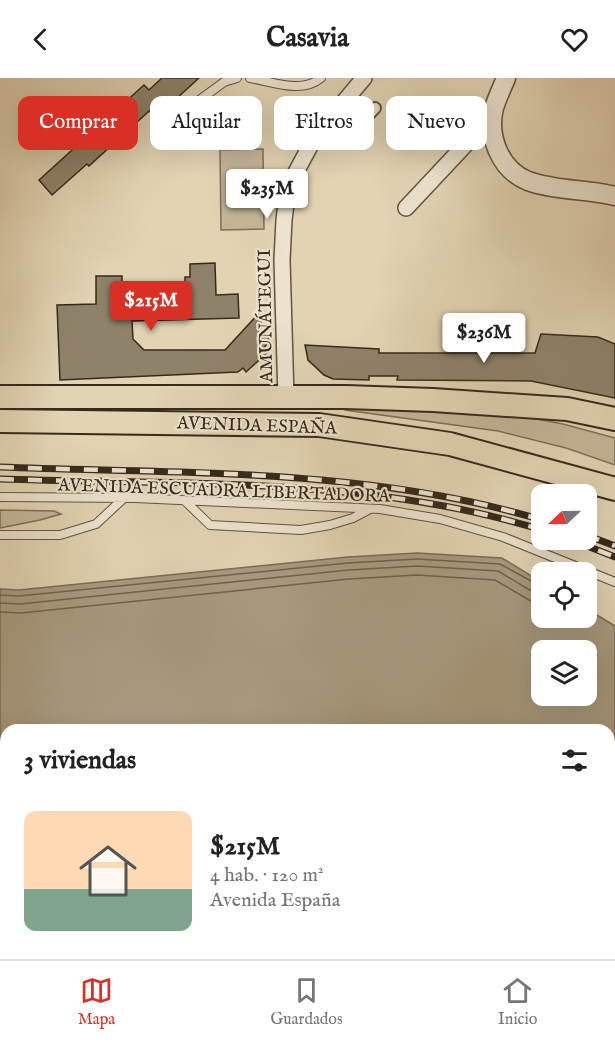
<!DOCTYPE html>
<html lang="es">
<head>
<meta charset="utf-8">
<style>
  :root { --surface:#fff; --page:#f2f2f2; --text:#222; --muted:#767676; --line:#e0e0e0; --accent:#d93025 }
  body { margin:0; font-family:"IM FELL English",serif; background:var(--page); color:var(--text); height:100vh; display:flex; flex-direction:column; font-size:22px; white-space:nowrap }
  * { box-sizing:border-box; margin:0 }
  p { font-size:20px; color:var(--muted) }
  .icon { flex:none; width:33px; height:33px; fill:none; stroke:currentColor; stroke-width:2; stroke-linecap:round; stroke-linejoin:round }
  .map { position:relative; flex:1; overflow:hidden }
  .side { position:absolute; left:0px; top:646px; width:615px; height:236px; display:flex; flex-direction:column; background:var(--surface); border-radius:18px 18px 0 0; box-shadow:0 6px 24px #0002 }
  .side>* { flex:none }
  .hud { position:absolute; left:18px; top:18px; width:579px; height:54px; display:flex; gap:12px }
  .needle { width:39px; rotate:248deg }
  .buttons { position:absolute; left:531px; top:406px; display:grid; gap:12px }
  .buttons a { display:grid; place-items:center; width:66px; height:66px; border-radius:12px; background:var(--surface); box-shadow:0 6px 24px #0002; font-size:30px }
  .price { position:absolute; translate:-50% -51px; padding:0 14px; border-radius:6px; background:#fff; color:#222; font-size:20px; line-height:39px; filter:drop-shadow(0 2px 3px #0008) }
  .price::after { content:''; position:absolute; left:50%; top:36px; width:18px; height:14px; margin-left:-9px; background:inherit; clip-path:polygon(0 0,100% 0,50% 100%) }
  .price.on { background:var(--accent); color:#fff }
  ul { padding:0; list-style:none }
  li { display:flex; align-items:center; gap:18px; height:150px; padding:0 24px }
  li+li { border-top:2px solid var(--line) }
  li span { display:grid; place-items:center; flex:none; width:168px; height:120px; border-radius:12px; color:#555 }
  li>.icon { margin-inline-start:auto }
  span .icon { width:72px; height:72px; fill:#fffc; stroke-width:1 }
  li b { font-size:26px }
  h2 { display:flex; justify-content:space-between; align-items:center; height:72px; padding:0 24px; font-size:26px }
  .tag { padding:0 21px; border-radius:12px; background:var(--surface); box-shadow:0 6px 24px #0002; font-size:21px; line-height:54px }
  .tag.on { background:var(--accent); color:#fff }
  header { display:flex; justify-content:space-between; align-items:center; height:78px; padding:0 24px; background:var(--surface); font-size:27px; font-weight:800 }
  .tab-bar { display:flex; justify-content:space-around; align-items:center; height:84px; border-top:2px solid var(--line); background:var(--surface); font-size:16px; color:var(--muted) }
  .tab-bar a { display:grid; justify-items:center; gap:3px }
  .tab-bar .on { color:var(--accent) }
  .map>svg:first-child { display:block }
</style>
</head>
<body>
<header><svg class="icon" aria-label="back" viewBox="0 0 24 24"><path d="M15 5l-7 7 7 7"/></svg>Casavia<svg class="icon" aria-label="heart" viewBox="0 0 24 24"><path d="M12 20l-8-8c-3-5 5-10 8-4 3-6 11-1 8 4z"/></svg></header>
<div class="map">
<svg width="615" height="881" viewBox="0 0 615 881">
  <rect width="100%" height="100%" fill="#e2d3b3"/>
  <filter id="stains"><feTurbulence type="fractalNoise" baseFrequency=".00333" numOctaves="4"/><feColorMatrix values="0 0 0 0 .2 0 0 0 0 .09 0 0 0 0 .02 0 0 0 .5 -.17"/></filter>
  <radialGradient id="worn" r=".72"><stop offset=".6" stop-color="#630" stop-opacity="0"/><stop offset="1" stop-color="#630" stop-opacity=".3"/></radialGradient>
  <path fill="#c5b699" stroke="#7e705a" stroke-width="1.5" d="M263,71L264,151L221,152L220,72Z
    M345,329L506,335L563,346L615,360V387L566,370L498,353L345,332Z
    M0,432L54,433L61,436L40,442L0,450Z"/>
  <path fill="#a89a7f" stroke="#7a6d57" stroke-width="1.5" fill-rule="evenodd" d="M417,475L502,480L541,504L542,540H586L587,531L615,548V881H0V511L19,512L348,479ZM542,573H586V618H542ZM6,652H609V876H6Z"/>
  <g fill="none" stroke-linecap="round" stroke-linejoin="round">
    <path stroke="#6f624d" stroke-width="1.5" d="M0,517L19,518L348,485L417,481L500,486L542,509
      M0,525L20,526L349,492L417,488L498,493L533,514L542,516
      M0,534L21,535L349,501L417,497L495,502L529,522L542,525"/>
  </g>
  <path fill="#8f826a" stroke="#362a1b" stroke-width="1.5" d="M162,0H199L165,31L159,24L89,88L87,86L52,117L39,102L144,7L149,12Z
    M215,185L216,217L238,216L239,240L132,243L133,261L144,272H225L260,234L261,247H268L269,263L264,270L268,274L246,294L243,290L238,294L60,302L57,227L96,226V198H122V219L185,218V199H190V186Z
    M541,256L598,259L615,266V320L531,303L397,302L398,298H369V302L333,301L324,297L308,282L305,267L379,271V275H535Z"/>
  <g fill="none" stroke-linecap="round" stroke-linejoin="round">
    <defs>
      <path id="service" d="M250,0C273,4 302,16 321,0
        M168,45L224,4L237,0
        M0,419L135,420L380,431L440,441L503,459L615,504
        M184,422L210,447L301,452L330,447L353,440L368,432
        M0,457H60L96,446L124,420"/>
      <path id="pedestrian" d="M353,53L375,30"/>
      <path id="minor" d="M406,130L481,50L494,31
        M286,320L282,182L284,142L288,109L316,57L364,0"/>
      <path id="tertiary" d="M506,0C502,10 497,20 494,30C487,58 500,92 528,103C556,113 587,111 615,118"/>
      <path id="primary" d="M0,319H346L433,322L567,331L615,341
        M0,343L319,347L450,366L615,411"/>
    </defs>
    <use href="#service" stroke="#615441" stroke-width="10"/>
    <use href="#pedestrian" stroke="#615441" stroke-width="14"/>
    <use href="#minor" stroke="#615441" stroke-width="18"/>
    <use href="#tertiary" stroke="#615441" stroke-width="21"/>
    <use href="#primary" stroke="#362a1b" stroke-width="26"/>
    <use href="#service" stroke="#ece2ce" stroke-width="8"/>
    <use href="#pedestrian" stroke="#ece2ce" stroke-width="10"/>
    <use href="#minor" stroke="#ece2ce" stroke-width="15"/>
    <use href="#tertiary" stroke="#ece2ce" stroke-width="18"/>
    <use href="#primary" stroke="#e2d3b3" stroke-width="22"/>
    <defs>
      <path id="rail" d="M0,389C181,396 366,389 542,442
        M0,401C180,407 368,398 542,452
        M586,457L615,468
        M572,462L615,479"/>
    </defs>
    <use href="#rail" stroke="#362a1b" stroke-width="7"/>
    <use href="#rail" stroke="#ece2ce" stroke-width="4.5" stroke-dasharray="14" stroke-linecap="butt"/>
  </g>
  <g text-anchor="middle" stroke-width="4.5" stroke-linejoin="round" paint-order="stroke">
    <g font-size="18" fill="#362a1b" stroke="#ece2ce">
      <text transform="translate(265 238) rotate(-91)" y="6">AMUNÁTEGUI</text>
      <text transform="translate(257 347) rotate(2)" y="6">AVENIDA ESPAÑA</text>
      <text transform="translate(224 412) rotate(2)" y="6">AVENIDA ESCUADRA LIBERTADORA</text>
    </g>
  </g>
  <rect width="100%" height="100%" filter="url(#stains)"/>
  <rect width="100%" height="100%" fill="url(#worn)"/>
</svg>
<div class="buttons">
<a><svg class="needle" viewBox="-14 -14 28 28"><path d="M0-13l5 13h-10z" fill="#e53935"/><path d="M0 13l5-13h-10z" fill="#767676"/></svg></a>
<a><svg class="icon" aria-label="locate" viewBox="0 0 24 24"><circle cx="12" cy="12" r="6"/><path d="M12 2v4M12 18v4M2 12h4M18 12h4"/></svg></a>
<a><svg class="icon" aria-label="layers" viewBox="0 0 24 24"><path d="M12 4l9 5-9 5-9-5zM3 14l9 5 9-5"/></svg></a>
</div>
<b class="price" style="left:267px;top:142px">$235M</b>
<b class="price on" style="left:151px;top:254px">$215M</b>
<b class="price" style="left:484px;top:286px">$236M</b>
<div class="hud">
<a class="tag on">Comprar</a>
<a class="tag">Alquilar</a>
<a class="tag">Filtros</a>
<a class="tag">Nuevo</a>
</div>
<section class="side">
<h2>3 viviendas<svg class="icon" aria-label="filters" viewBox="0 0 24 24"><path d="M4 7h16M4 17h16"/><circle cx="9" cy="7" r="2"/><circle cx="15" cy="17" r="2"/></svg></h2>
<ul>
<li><span style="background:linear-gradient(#ffd9b3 65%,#7fa58c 0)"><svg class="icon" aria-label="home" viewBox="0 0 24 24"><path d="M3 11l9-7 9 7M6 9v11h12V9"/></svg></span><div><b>$215M</b><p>4 hab. · 120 m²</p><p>Avenida España</p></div></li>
</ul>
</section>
</div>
<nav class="tab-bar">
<a class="on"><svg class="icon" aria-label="map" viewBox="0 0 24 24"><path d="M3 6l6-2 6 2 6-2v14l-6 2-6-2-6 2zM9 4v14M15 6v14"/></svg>Mapa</a>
<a><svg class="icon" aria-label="saved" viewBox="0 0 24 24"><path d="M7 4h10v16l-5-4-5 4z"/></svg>Guardados</a>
<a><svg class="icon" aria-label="home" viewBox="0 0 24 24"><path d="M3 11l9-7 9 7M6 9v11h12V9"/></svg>Inicio</a>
</nav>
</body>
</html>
